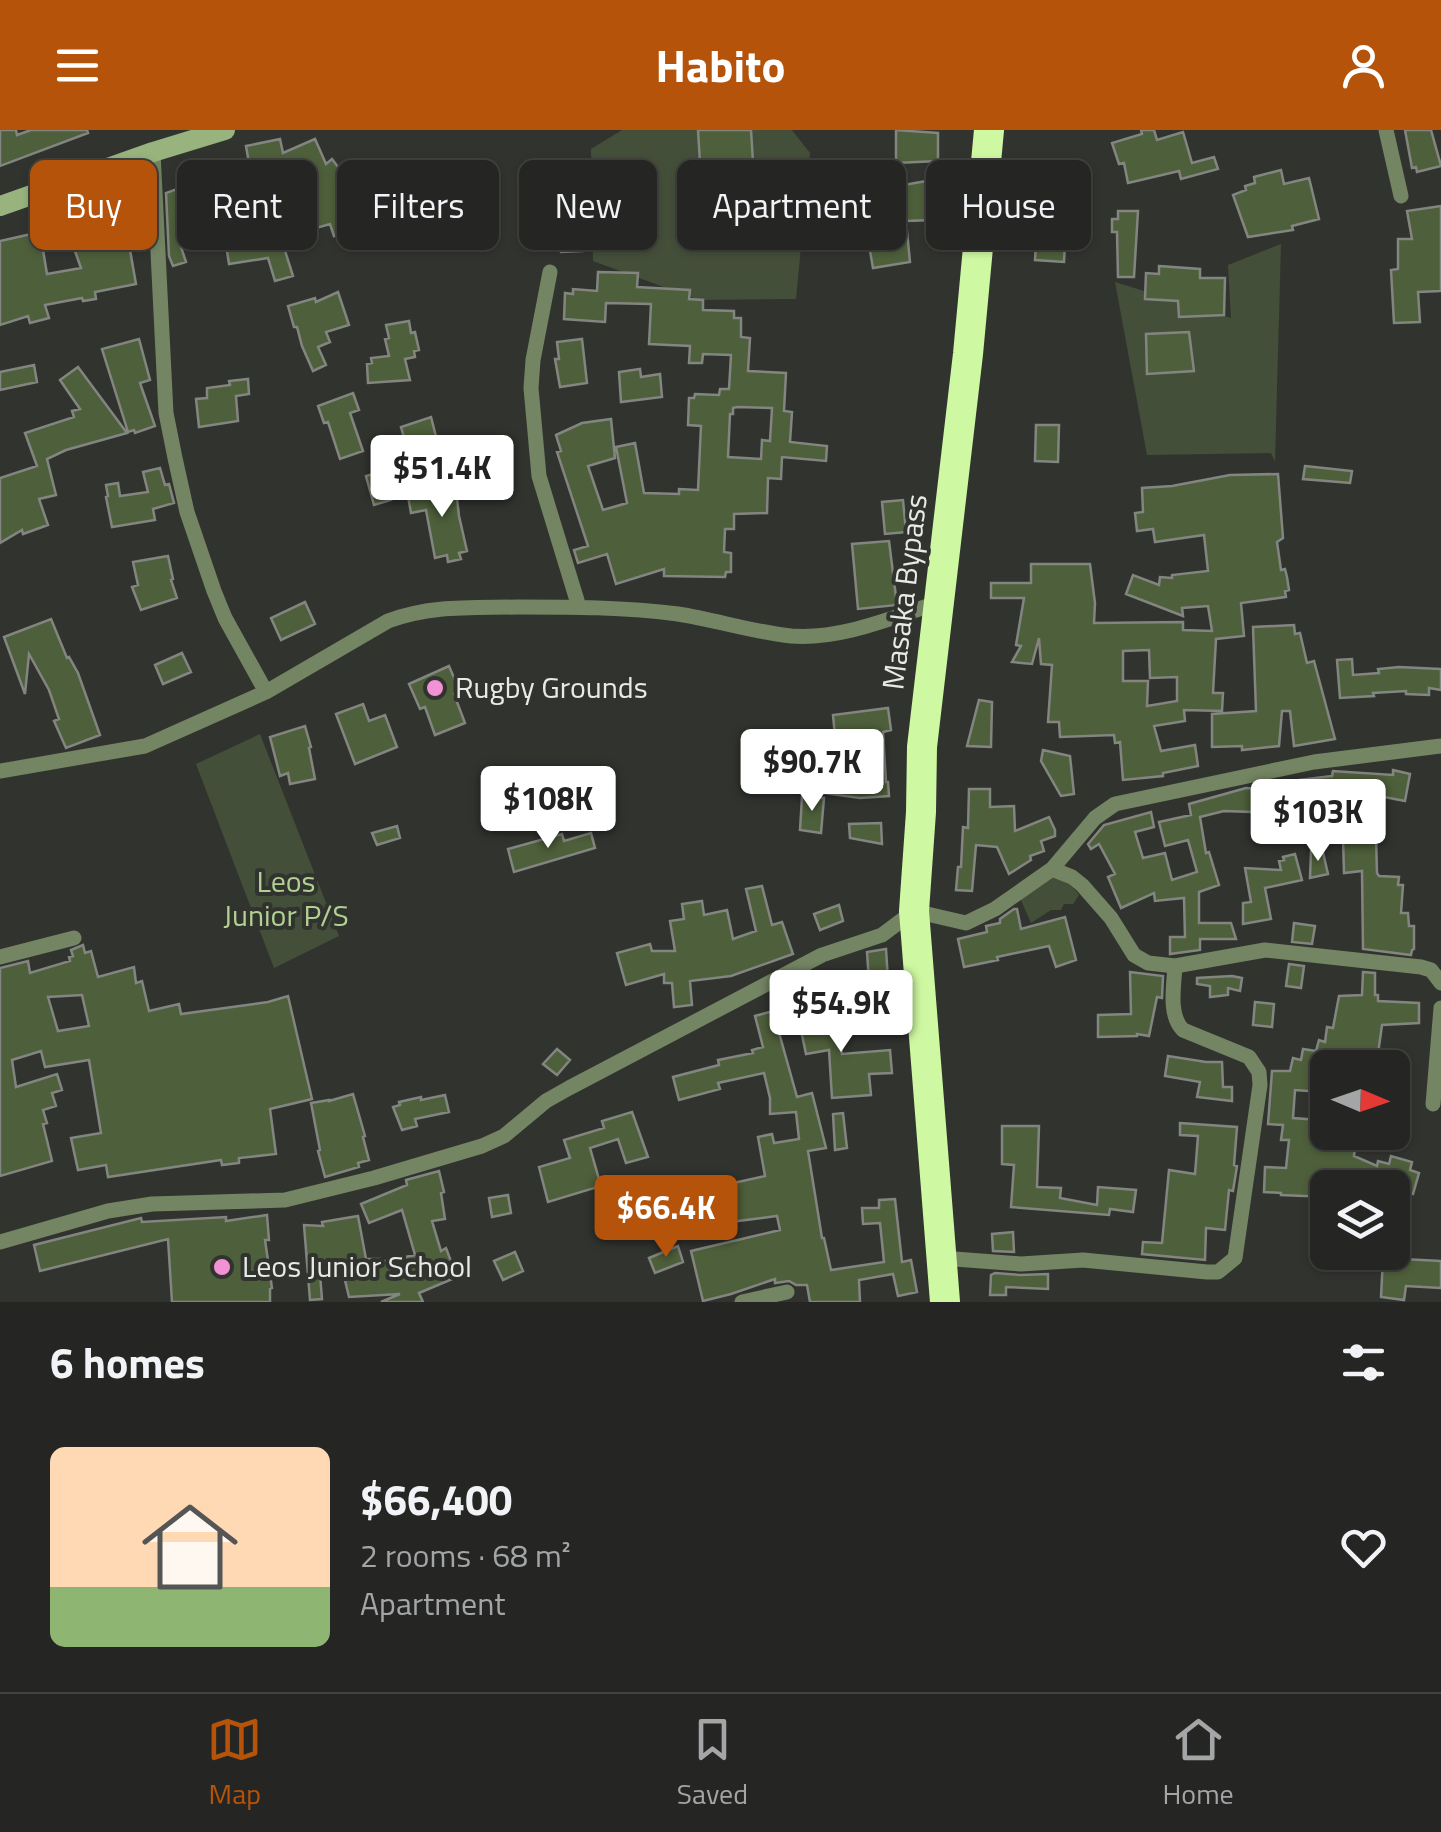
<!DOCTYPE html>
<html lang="en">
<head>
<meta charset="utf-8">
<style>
  :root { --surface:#252623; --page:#2d2e2b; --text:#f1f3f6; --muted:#a3a5a6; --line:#424341; --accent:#b45309 }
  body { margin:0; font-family:"Titillium Web",sans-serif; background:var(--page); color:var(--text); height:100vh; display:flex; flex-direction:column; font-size:38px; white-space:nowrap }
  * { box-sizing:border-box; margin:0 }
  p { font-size:32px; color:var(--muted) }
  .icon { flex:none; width:55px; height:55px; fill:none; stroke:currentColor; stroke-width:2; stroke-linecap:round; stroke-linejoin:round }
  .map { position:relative; height:1172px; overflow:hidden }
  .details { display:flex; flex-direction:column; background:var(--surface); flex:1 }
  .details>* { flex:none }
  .hud { position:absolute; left:30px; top:30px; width:1382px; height:90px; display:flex; gap:20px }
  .needle { width:65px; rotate:92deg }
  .fabs { position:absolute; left:1310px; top:920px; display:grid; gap:20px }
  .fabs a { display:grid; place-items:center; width:100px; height:100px; border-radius:15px; background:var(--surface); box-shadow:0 2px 8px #0004,0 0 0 2px var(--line); font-size:50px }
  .price { position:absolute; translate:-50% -85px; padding:0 22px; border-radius:10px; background:#fff; color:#222; font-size:32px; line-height:65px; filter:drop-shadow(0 2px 5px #0008) }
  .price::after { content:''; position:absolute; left:50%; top:60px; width:30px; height:22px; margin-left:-15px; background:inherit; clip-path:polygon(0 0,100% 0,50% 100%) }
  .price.current { background:var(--accent); color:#fff }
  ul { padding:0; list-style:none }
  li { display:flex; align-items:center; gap:30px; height:250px; padding:0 50px }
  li+li { border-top:2px solid var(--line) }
  li span { display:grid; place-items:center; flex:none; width:280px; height:200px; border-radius:15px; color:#555 }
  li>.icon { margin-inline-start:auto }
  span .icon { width:120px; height:120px; fill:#fffc; stroke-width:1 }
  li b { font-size:42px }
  h2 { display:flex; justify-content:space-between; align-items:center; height:120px; padding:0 50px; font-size:42px }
  .chip { padding:0 35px; border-radius:15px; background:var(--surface); box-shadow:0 2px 8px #0004,0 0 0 2px var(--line); font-size:35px; line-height:90px }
  .chip.current { background:var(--accent); color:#fff }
  header { display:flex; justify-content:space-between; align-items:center; height:130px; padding:0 50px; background:var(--accent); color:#fff; font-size:45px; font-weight:700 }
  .menu { display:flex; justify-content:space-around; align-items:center; height:140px; border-top:2px solid var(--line); background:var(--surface); font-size:28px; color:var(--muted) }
  .menu a { display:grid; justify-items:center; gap:5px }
  .menu .current { color:var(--accent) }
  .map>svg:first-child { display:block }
</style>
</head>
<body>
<header><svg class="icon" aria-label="menu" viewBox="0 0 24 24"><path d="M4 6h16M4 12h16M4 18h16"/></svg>Habito<svg class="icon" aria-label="person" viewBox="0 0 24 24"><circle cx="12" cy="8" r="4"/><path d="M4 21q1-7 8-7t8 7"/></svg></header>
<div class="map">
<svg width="1441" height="1172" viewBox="0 0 1441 1172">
  <rect width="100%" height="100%" fill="#31332f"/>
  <path fill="#444f3a" d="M622,0H792L810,23L796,169L699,170L593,131L591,19Z
    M1281,114L1275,332L1271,323L1147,325L1115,152L1231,188L1228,135Z
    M260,604L339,806L274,838L196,634Z
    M1051,747C1063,747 1072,755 1079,765L1073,774H1064L1061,780H1051L1031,793L1020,768Z"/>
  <path fill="#4e5f3b" stroke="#838580" stroke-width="2.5" fill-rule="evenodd" d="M0,0H16L17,5L31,0H87L88,3L0,36Z
    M698,0H751L753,32L700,33Z
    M896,0L938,3V31L896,33Z
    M1141,0H1154L1157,10L1183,2L1192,33L1214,27L1218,39L1181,49L1179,41L1128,53L1124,33L1119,34L1112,13L1142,4Z
    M1405,0H1431L1441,36L1417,42L1416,37L1412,38Z
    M280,9L283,23L315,9L326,34L332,29L344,45L350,43L363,71L372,68L379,89L334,106L330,94L281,108L293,146L275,151L268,128L229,134L224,102L181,117L186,132L173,136L169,126L166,63L196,52L205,78L255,68L246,16Z
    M453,37L458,55L429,63L424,46Z
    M1281,40L1284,54L1309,48L1319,89L1292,96L1293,100L1248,107L1233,65L1246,60L1245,56L1255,53L1254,47Z
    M633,41L637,67L618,70L614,44Z
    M1040,43L1069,44L1064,132L1035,130Z
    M136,47L145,92L146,117L130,120L136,154L95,162L96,169L83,171L82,168L45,175L49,188L30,193L28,186L0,195V111L40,102L47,144L81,138L66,96L96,86L97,90L123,83L121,75L127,74L121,51Z
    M926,51V57L932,56L934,90L906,91L910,132L873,138L870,121L890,118L891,115L882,59Z
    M1441,76V161L1418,162L1420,192L1394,193L1391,140L1398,139V109H1412L1407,81Z
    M1118,81H1138L1134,147H1118L1117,102H1112V89H1118Z
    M580,86L582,121L561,122L560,114H554L553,102L560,101L559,88Z
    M1159,136L1200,139V148H1225L1224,185L1179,187L1178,171L1145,169L1146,143L1159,144Z
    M598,142L638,143L637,157L690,160L689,169L703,170V180L734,181V188H741V207L750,208L748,241L786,243L784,281L792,282L790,312L827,316L826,331L782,327L781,349L768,348L767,383L734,384V399H725L724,422L731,423V442H726L725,447L664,446V439L616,454L607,424L578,433L574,420L588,416L557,322L561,321L556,305L582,293L611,289L615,328L588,336L603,380L627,373L616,317L635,313L644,363L679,364V359L698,360L701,296L688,295L689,268H694L695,264L719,265L720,259H729L731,225L703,224L702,233H689L690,216L649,214L651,174L606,173L605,192L564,189L565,163L573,164V159L597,161ZM737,277L772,278L770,311L762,310L761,329L728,327L730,284H733V278Z
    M338,162L349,195L326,202L330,212L318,217L326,235L313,241L302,216L297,197H294L288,176L315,168L316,172Z
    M409,191L411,203L415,202L419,220L414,221L415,227L405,229L410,250L368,253L367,234L372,233L371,228L389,226L385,209L389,208L386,195Z
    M1189,202L1194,241L1147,244L1146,204Z
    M139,209L150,250L140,253L155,296L135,303L134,300L128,302L102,219Z
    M582,209L587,253L560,257L555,229H559L557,212Z
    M34,235L37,252L0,260V242Z
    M78,237L127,303L66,320L47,329L56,365L39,369L48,395L23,404L22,400L0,413V348L37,336L25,303L74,287L72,281L80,279L60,250Z
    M640,239L641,247L660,244L662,267L621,272L619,242Z
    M248,249L249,264L236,266L238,291L199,297L196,269L207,268V258L230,255L229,251Z
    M353,263L359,280L350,283L363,321L340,329L328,292L324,293L318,276Z
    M431,287L441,326L417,329L415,316L407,318L401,297Z
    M1036,295H1059L1058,332L1035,331Z
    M1305,336L1352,341L1350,353L1303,349Z
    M160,338L165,355L169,354L174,373L153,379L155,390L112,397L106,367L108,366L106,355L118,353L120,366L148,362L143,342Z
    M383,341L391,370L374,375L366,346Z
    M1278,344L1283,408L1277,412L1281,440L1285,439L1287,447L1289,460L1285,461L1286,467L1241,473L1244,506L1216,509L1213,563H1223L1222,581L1184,580L1185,591L1154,596L1161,621L1195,615L1198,636L1163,643V646L1123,650L1120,612L1115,613L1114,605L1060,607L1059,592H1048L1052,535L1041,534L1039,508L1032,534L1012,532L1021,516L1016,515L1024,468H991V453H1031V434H1090L1095,473L1094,493L1183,492V500L1212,501L1208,476L1182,478L1183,486L1126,464L1133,445L1159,455L1160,447L1172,448V445L1208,441L1204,405L1155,412L1153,399L1137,401L1135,383L1143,382L1142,358L1172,356L1230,345ZM1149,520L1150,548L1177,547V571L1147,576L1148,551H1123V521Z
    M455,351L459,386L467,421L459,423L461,429L448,432L447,425L435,428L426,380L411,383L408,366L438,361L437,353Z
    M903,370L906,402L885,404L882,372Z
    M889,411L897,475L858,479L852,414Z
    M168,426L173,449L171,450L177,468L141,480L132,457L138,455L133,432Z
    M305,472L315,494L281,510L271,488Z
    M51,489L67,528L69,527L78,543L100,605L66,618L54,591L59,589L49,560L29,524L25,564L4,507Z
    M1294,495L1295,504L1300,503L1307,533L1314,531L1335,609L1294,616L1290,581H1282L1279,616L1242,620V616L1212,617V584L1256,581L1253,497Z
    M182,523L191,542L163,554L155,535Z
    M1352,529L1353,545L1379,543L1378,539L1399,537L1441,539V560L1429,558V565L1406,564V561L1373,563L1374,566L1340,568L1337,530Z
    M449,536L460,562L454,564L465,593L435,605L425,577L420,579L409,554Z
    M979,570L992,572L991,617L967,616Z
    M363,574L369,591L385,585L397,617L355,634L336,584Z
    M888,578L891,600L883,602L886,652H888L889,666L860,668L816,662L818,638L838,639L833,585Z
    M305,596L311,617L309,618L315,649L290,654L288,643L280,646L270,607Z
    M1043,620L1070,626L1074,664L1061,666L1041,631Z
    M1393,640L1410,644L1405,671L1374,665V677L1312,684V670L1301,672L1298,650L1332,646L1333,641L1393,645Z
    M1246,658L1276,660L1274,700L1259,704L1252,682L1224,681L1200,687L1206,723L1209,722L1219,755L1199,762V793H1231L1236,809H1200V820L1170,824V807H1185L1184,768L1155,771L1154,763L1121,778L1108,747L1115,744L1099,714L1091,719L1088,714L1104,695L1151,682L1154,697L1135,702L1143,728L1165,723L1172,750L1197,742L1188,710L1165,716L1159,692L1191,685L1189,674Z
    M969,659H990V677L1014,676L1015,701L1049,687L1055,700V706L1041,711L1044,721L1030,726L1031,730L1009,744L997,717L976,715L972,761L956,760L958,737H961L963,697L968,698Z
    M802,667L824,668L821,703L800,700Z
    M881,693L882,714L850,708L849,694Z
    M397,696L400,708L377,715L372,703Z
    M1374,701V706H1376L1377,743L1379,746L1399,747L1398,755H1403L1401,783H1408L1409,796H1414V819L1412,820L1411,825L1363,819L1362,741L1344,743L1343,708H1347V702Z
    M591,703L595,718L514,742L508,719L562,704L564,711Z
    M1322,718L1328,744L1310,748L1311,721Z
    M1295,724L1302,750L1265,758L1271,789L1243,794V773L1251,772L1245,738L1281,740L1279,731L1284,730L1283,727Z
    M762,756L772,795L782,792L793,824L731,846L690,851L692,875L674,877L672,853H664V844L626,855L617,823L650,814L652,821H675L670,791L684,789L682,774L702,771L704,785L727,780L733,809L756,801L746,759Z
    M839,775L843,791L820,800L814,784Z
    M1014,779H1017L1021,799L1065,787L1076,830L1056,837L1049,816L997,827L998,830L964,837L958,809L987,802L986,796L1000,793V789Z
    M1294,793L1315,796L1312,814L1292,812Z
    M83,815L85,823L91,821L98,847L134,837L136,853L142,851L149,881L179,874L181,884L268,872L288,866L312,969L270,979L276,1024L239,1028V1033L222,1035L221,1030L108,1047L106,1035L78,1040L71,1008L101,1003L89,930L45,937L41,921L12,930L16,957L57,944L62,960L52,963L56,976L43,980L47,993L43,994L52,1031L0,1046V838L28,831L30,843L70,831L69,827L73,826L71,820ZM82,865L89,896L58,901L48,867Z
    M886,819L889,865L870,867L867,822Z
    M1289,834L1304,836L1301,858L1286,856Z
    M1130,842L1163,846L1162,868L1157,867L1149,906L1137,904V906L1098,907V885L1131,884Z
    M1363,842L1375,843V865H1378V871L1419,873V893L1382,895L1376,938H1328V951H1322L1321,962L1295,960L1293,988L1319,990L1318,1002L1356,1010L1354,1026L1377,1036L1378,1031L1389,1034L1391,1026L1412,1032L1410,1040L1419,1043L1413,1064L1392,1058H1328V1067L1281,1065V1063L1264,1062L1265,1037L1286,1038L1289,1010H1281L1283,995L1268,994L1272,941H1290L1293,928L1301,930L1303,919L1316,921L1319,910L1325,912L1327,897L1333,898L1339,866L1362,865Z
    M1232,846L1242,848L1240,861L1228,858V865L1210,867V856L1197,854V848Z
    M1255,872L1274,874L1272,897L1253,895Z
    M828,874L832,893L836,892L842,924L890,920L892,943L869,944L871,965L832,968L829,920L806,924L797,881Z
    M773,881L797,967L812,963L826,1018L808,1021L822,1108H824L831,1140L884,1132L880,1093L863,1094L862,1078H879V1070L895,1069L902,1132L911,1130L917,1162L898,1166L893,1144L859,1150L860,1172H810L807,1155H796L789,1151L775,1153V1149L731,1164L703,1171L691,1121L780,1100L777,1086L706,1095L704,1078L727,1076L720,1056L765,1046L758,1007L772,1004L774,1013L799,1009L796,982L770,984V968L764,943L718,953L720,959L679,970L673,947L719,935L718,930L753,923L752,920L763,917L755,886Z
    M557,919L570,930L557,945L543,934Z
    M1168,926L1206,932H1222L1223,957H1232V971L1197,967L1200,952L1165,946Z
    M353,964L365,1006L363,1007L369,1030L358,1033L359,1037L325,1047L318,1021L320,1020L311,973L329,970V971Z
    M445,965L449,982L415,989L417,996L402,1000L393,977L400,975L399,972L421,967V970Z
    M632,982L648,1027L626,1033L618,1009L590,1018L601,1056L548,1072L539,1037L570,1028L564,1010L604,998L602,991Z
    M843,983L847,1018L835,1020L833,984Z
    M1180,993L1237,997L1234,1035L1237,1036L1233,1061L1229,1060L1225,1100L1206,1098L1205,1130L1142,1124L1143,1112L1162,1113L1169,1040L1195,1044L1198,1006L1180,1005Z
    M1002,996H1039L1037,1057L1061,1058L1060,1068L1097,1075L1098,1057L1136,1060L1133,1082L1110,1079L1109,1085L1011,1077L1014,1035L1002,1034Z
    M439,1041L444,1062L441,1063L445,1089L432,1091L441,1121L446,1118L457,1147L419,1163L423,1172H381L400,1164L349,1167L342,1138L320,1144L322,1169L310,1170L304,1095L323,1096L322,1092L358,1086L366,1129H380V1132L415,1125L402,1080L369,1093L361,1074L407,1055L406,1050Z
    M508,1065L511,1083L492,1087L489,1068Z
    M267,1085L269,1110H265L272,1158L270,1159V1172H172L168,1109L40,1141L34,1115L141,1088L142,1092L226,1087V1091Z
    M1013,1102L1014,1122L993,1121L992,1104Z
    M678,1116L683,1132L655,1143L649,1128Z
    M515,1122L523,1141L503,1150L494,1131Z
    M1383,1128L1441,1131V1158L1406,1156L1404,1170L1381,1167Z
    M995,1143L1020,1145L1048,1144V1159L1006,1157V1165H990L991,1145Z"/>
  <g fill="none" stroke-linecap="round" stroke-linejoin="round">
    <path stroke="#748563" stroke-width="15" d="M1386,0L1401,66
      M153,22L166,283L175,328L187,382L214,461L225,488L266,562
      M550,142L533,230L531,258L539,346L579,477
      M0,641L145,616L266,562L388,491C431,475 471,478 517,477C570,477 625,477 678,484C716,490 753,502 791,506C842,510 893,487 940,472
      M1052,739L1072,747L1082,755L1111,788L1134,825L1148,833L1175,836L1265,820L1421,837L1431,840L1441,853
      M0,827L74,808
      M1433,974L1441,878
      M0,1112L108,1081L152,1074L285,1070L374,1048L482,1016L504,1006L546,971L569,958L822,825L882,805L914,781L966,793L995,779L1052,739L1095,688L1115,674L1314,632L1441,616
      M941,1128L1021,1134L1083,1130L1207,1142H1218L1235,1128L1260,955L1259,942L1249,927L1183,900C1168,885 1174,856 1175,836
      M742,1172L787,1162"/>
    <path stroke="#98b37d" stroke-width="20" d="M0,76L153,22L225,0"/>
    <path stroke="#cef8a2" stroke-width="30" d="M945,1172L914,781L921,682L922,617L968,224L989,0"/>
  </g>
  <g fill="#f391d5" stroke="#31332f" stroke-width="4">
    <circle cx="435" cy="558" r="10"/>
    <circle cx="222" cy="1137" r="10"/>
  </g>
  <g text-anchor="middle" stroke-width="8" stroke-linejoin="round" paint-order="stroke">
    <g font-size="30" fill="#e9eae7" stroke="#31332f">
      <text transform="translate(905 462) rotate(-83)" y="10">Masaka Bypass</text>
    </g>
    <g font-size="30" fill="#e9eae7" stroke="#31332f" text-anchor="start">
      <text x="455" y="568">Rugby Grounds</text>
      <text x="242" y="1147">Leos Junior School</text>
    </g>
    <g font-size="30" fill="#b1d092" stroke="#31332f">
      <text x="286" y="762">Leos<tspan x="286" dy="34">Junior P/S</tspan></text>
    </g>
  </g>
</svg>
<div class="fabs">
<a><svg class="needle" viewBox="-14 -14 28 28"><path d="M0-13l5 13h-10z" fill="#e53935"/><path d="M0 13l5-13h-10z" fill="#a3a5a6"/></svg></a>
<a><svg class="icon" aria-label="layers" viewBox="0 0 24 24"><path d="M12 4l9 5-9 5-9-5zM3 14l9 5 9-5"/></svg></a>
</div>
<b class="price" style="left:442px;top:390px">$51.4K</b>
<b class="price" style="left:812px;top:684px">$90.7K</b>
<b class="price" style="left:548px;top:721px">$108K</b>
<b class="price" style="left:1318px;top:734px">$103K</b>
<b class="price" style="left:841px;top:925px">$54.9K</b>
<b class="price current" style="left:666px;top:1130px">$66.4K</b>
<div class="hud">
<a class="chip current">Buy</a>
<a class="chip">Rent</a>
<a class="chip">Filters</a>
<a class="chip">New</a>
<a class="chip">Apartment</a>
<a class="chip">House</a>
</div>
</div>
<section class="details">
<h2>6 homes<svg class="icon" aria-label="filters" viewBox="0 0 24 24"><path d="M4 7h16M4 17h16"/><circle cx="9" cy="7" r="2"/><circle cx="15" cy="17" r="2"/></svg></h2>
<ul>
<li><span style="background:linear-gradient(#ffd9b3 70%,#8fb573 0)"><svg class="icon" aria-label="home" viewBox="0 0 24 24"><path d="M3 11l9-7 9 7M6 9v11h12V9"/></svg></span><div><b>$66,400</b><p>2 rooms · 68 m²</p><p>Apartment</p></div><svg class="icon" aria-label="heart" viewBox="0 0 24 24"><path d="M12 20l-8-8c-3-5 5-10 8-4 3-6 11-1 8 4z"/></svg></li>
</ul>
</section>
<nav class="menu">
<a class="current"><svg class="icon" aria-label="map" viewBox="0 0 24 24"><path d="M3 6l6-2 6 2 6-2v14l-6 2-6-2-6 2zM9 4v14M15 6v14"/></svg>Map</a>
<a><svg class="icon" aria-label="saved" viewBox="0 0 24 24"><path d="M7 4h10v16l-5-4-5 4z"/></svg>Saved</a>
<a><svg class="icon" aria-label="home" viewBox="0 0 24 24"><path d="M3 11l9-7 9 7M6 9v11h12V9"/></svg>Home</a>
</nav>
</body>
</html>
